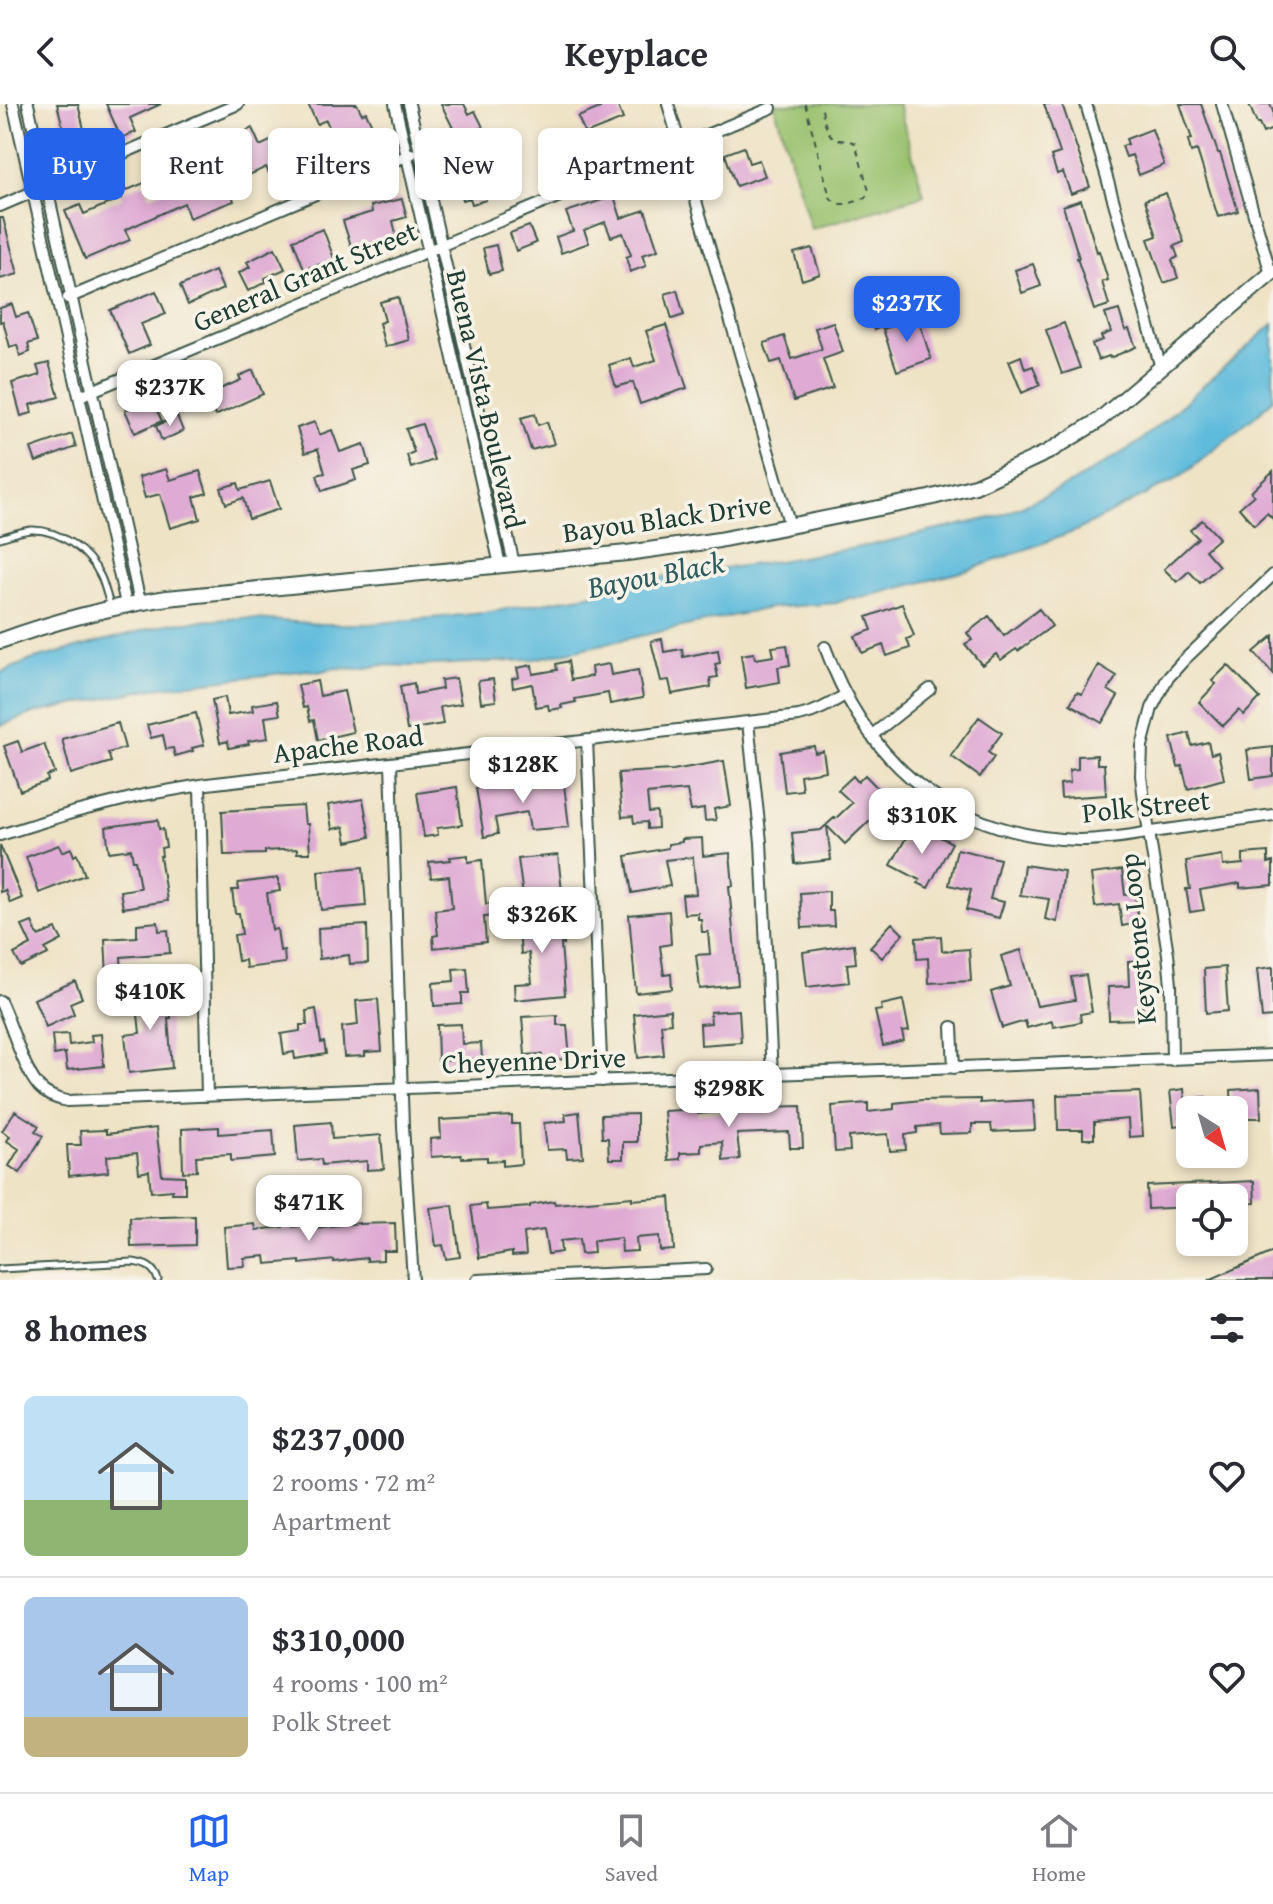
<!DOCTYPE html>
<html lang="en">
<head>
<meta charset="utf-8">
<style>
  :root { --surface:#fff; --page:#f7f7f7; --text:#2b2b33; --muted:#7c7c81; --line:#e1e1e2; --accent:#2563eb }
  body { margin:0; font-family:"Gentium Book Plus",serif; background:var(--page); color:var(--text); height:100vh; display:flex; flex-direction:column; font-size:30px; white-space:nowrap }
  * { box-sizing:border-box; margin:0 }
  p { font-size:26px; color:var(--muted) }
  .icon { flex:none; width:44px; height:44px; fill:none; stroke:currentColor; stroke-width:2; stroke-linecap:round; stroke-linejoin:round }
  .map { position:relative; height:1176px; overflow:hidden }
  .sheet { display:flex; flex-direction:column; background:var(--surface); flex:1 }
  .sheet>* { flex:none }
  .top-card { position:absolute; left:24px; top:24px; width:800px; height:72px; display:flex; gap:16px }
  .needle { width:52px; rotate:143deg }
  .tools { position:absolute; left:1176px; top:992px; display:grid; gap:16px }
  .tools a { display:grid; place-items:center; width:72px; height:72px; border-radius:12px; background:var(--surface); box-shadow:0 4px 12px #0003; font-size:40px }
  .price { position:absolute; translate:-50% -68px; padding:0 18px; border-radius:16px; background:#fff; color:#222; font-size:26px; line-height:52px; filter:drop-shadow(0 2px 4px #0008) }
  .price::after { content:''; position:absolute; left:50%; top:48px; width:24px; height:18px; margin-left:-12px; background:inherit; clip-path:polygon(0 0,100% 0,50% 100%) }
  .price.on { background:var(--accent); color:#fff }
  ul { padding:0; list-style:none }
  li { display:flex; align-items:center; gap:24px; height:200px; padding:0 24px }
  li+li { border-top:2px solid var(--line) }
  li span { display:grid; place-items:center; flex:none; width:224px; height:160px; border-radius:12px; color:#555 }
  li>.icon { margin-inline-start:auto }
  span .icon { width:96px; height:96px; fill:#fffc; stroke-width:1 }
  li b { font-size:34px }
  h2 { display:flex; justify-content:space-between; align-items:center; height:96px; padding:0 24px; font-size:34px }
  .chip { padding:0 28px; border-radius:12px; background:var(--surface); box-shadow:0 4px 12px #0003; font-size:28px; line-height:72px }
  .chip.on { background:var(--accent); color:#fff }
  header { display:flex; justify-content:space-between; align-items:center; height:104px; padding:0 24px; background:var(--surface); font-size:36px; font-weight:700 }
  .tab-bar { display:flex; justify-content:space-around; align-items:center; height:112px; border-top:2px solid var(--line); background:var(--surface); font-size:22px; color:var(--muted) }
  .tab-bar a { display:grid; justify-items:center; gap:4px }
  .tab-bar .on { color:var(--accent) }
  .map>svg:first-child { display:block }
</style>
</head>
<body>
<header><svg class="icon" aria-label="back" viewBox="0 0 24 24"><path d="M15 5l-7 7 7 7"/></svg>Keyplace<svg class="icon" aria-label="search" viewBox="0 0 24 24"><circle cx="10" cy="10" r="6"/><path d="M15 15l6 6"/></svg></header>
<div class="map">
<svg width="1273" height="1176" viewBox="0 0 1273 1176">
  <rect width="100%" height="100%" fill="#f7f3e8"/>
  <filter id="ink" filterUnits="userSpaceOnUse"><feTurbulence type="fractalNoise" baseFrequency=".0125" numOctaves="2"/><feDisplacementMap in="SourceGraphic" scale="16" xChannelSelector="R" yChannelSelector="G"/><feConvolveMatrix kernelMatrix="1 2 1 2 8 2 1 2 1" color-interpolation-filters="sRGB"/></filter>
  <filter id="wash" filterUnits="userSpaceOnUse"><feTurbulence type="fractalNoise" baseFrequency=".006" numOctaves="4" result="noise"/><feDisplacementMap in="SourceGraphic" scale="32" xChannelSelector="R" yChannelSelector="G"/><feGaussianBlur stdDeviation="1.8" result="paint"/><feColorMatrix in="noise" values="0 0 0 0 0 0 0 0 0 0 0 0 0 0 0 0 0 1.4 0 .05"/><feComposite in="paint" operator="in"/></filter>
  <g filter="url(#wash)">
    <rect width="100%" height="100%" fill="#efe3c6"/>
    <path fill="#99c16d" stroke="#5c7f50" stroke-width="2" d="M774,0H898L924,91L811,125Z"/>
    <path fill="#5ebbdc" stroke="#3e7c88" stroke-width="2" d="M1273,220V295L1260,308L1182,372L1076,427L969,466L861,494H849L837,499L769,504L530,556L415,562L381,561L361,565L334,564L319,568L308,566L154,584L31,610L0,622V569L31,556L171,519L243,514L321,520H369L484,509L588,491L647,475L778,457L871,441L1000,412L1072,379L1141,337Z"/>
    <g id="blocks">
      <path fill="#dfabd4" d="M57,0H78L87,38L68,43Z
        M106,0H161L130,14L136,28L121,34Z
        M308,0H357L362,10L366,8L381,42L341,60L334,45L338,43L326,16L317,20Z
        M441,0H464L469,10L475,7L483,23L475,27L480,38L464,46Z
        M598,0H617L623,15L585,30L578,13L600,4Z
        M1044,0H1062L1090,83L1071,90L1063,68L1057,70L1051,52L1060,49Z
        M1180,0H1201L1218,49H1220L1238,107L1218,113L1197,46L1191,48L1188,36L1192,35Z
        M1249,0H1270L1273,7V25L1263,29L1259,20H1257Z
        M252,24L260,42L272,36L285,64L270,71L266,63L241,75L224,38Z
        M1152,25L1164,61L1139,71L1132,51L1126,53L1122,42L1128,40L1126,35Z
        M744,43L749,59L759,56L765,72L736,82L725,50Z
        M502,54L511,89L497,93L496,90L485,93L486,96L472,100L470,94L463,96L455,67Z
        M214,72L217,80L227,76L234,97L189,114L184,99L125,126L130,136L85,155L65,107L80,101L84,110L122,94L120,89L144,79L150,92L170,83L172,87Z
        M1166,89L1178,124H1179L1184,138L1174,142L1178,153L1172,156L1178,174L1164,179L1148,135L1157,132L1145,96Z
        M614,92L621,114L645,106L658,146L642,151L646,162L630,168L626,153L631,151L623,129L611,133L605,118L584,126L589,139L561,149L556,133L573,127L566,108Z
        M402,95L407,113L393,117L397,135L380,139L379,137L352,145L343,117L372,108L371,102Z
        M1081,96L1097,148L1099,147L1108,176L1102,178L1109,201L1094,206L1077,154H1079L1063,102Z
        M0,114H3L18,170L0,175Z
        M529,122L536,139L516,147L510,129Z
        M323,125L338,165L326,169L322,160L304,165L293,136Z
        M496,141L502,167L489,170L483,144Z
        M275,144L285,165L265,174L266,178L248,187L239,169L250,163L247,158Z
        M812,144L820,170L802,176L794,149Z
        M1033,160L1041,182L1022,189L1015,166Z
        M215,167L223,185L188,201L180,182Z
        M677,186L684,211L672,215L665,190Z
        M156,187L166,210L141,220L150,241L129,250L110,206Z
        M881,190L890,220L874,226L864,195Z
        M398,193L409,236L385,243L379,219L385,217L380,198Z
        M12,200L16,213L28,209L37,237L28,240L30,248L20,252L17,241L10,243L3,217L0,218V204Z
        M1119,206L1125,226L1129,225L1136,243L1110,254L1109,252L1098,256L1092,240L1103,236L1101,232L1111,228L1105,210Z
        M918,214L931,255L897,267L883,225Z
        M833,218L843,248L823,255L833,284L794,297L781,256L771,259L764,239L784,232L792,255L822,245L815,224Z
        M1064,219L1080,264L1062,270L1046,226Z
        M666,221L687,284L640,300L633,278L616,283L609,261L631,254L634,263L656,256L646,227Z
        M1021,252L1025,265L1033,262L1040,281L1022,289L1009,257Z
        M49,259L59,293L30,301L32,309L21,312L12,279L40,271L37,262Z
        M253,266L263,290L215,312L206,291L241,276L239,272Z
        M148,287L162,317L135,329L125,306L131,303L128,296Z
        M535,310L538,321L547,318L554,340L531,346L521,314Z
        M177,312L183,327L162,337L156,322Z
        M315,318L319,331L332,326L340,348L364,340L370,361L353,366L356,376L322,387L317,371L325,369L318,345L305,349L297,324Z
        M422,320L434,356L411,364L407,351L414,348L406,325Z
        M72,330L76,343L36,358L31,344Z
        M166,365L170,376L200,367L207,389L194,393L200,415L170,424L160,390L145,394L139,373Z
        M1273,367V415L1267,409L1254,421L1239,404L1254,391L1251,388Z
        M270,377L279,405L249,415L243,394L226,400L221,384L238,379L240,386Z
        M1202,416L1219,434L1205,446L1219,462L1200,479L1189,467L1177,478L1164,465L1198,434L1190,426Z
        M902,500L914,532L907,535L910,544L887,552L883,541L862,549L855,532L872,526L867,513Z
        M1039,505L1052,522L1018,547L1016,545L1001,556L996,550L982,561L965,540L972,536L967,529L989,512L1004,532Z
        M1273,532V570L1254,548Z
        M662,535L664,548L682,545L683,553L718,546L720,559L715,560L718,573L710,574L711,583L672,590L669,576L661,577L651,537Z
        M787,541L790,561L778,563L780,578L746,584L741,551L754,549L755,555L774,552L772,543Z
        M568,557L571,576L592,572L591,563L609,560L611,571L638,566L643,594L610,600L608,589L575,595L576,598L561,601L562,604L549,606L548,601L536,603L532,580L513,584L512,575L519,573L517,564L532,561L533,570L557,566L556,560Z
        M1099,561L1117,572L1108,586L1118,592L1102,619L1070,600L1077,588L1082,590Z
        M1228,561L1260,594L1244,611L1239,606L1223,622L1199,598L1216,580L1212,577Z
        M456,574L461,600L440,603L443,620L407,626L400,582L414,579L415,590L442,585L441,576Z
        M493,575L496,597L481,599L478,577Z
        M317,577L320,592L344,587L353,628L318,636L314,616L310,617L307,603L303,604L298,581Z
        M225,593L228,611L253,607L252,601L277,597L280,611L265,613L268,634L248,637L249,640L229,644L228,637L220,639L212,596Z
        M196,609L204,641L192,644L193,647L175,652L173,644L166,645L163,631L151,634L147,621Z
        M979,613L1002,629L988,648L994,653L980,673L951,652Z
        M118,619L125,644L108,649L111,658L71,670L62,635Z
        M1189,629L1192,642L1208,638L1211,650L1218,648L1224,675L1188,685L1182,662L1178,663L1171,634Z
        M18,637L22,648L44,640L55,669L47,672L48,677L20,687L4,642Z
        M814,642L815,649L823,647L826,667L800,671L802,686L785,688L780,648Z
        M1273,643V672L1251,675L1247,646Z
        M1097,651V660H1104L1106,691L1061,694L1060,680L1070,679L1069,666L1078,665V652Z
        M724,657L731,702L714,705L716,716L705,717L704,705L691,707L687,686L647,690L649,709L657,708L658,724L647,725V718L634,719L633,712L622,713L618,669L673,666Z
        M865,671L890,697L845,740L827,722L831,756L795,760L792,729L821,726L834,714L835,715L852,699L838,686L853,672L858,678Z
        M514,677L515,684L555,679V681L564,680L569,723L530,726L527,708L495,714L498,730L484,733L476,684Z
        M457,683L462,721L437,724L438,731L424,733L417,689Z
        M363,695L370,733L347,738L344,723L332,725L328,701Z
        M303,702L305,720H308L310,749H297V745L265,747V750L224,751L222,707Z
        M158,716L159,725H163L166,743L161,744L162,752H160L167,797L123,804L120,787L140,784L135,756H133L131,745L109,748L106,723Z
        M923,724L952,739L928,784L918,779L920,776L891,761L908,730L917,734Z
        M702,734L703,752L730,749L733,782H729L738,881L700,885L696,851L710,850L708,828H702L701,815H698V809L684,810L682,791L696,790L693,753L665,756L670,782L632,789L626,752L668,744V740L682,738V735Z
        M0,741L22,794L10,799L5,786L0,788Z
        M59,741L62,748L71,744L74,752L77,750L85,771L39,789L26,753Z
        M957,745L1000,755L990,795L1004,798L999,814L966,806L971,786L949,781Z
        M1268,748V759L1273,758V781L1240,784V779L1200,786L1204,806L1190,808L1186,785H1190L1186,757L1222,751L1223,762L1243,760V750Z
        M468,751V758L482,756L486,800L495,799L496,812L484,813L486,838L434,844L433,832L438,831L435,806L452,804L449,772L431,774L429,758L451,756L450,753Z
        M558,751L562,788L523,792L518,755Z
        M1024,761L1064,767L1057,818L1045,815L1049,795L1020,791Z
        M363,763L366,802L321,806L318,767Z
        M1122,766L1125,791L1135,790L1138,819L1122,822L1119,800L1095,803L1091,770Z
        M278,774L280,787L267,789L272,826L277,825L280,847L284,846L285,859L246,864L245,856L238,857L234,831L242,830L239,809H235L232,786H239L238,779Z
        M829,787V807H833L834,822L802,824L800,789Z
        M669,807L671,840L660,842L664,871L671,870L672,885L636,889L629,811Z
        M563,809L564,840H561L565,891L515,896L514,880L532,879L529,849L521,850L519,824H514V812Z
        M32,818L38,832L56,825L62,836L45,845L48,850L21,863L14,850L31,841L22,822Z
        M158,818L159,827L168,826L170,849L121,853L122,870L107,872L105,835L137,833V820Z
        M892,819L903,830L882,854L870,843Z
        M367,821L368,859L350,860L349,851L319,855L318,824Z
        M941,832L942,847L969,845L971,877L929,879L928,854L917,855L916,834Z
        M854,840L856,859L847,860L849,878L807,883L803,848Z
        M1021,846L1037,902L1075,896L1071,873L1086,871L1092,908L1080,910L1081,918L1053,923L1052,917L1027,924L1025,917L1002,924L991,888L1010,882L1001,852Z
        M1149,856L1150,879L1141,880L1143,915L1109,916L1108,883L1129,882L1128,857Z
        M1225,863L1228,907L1206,909L1204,865Z
        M1273,863V913L1262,914L1257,865Z
        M467,864L469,889H462V900L434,902L433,879L454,877L453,865Z
        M75,877L82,894L70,899L74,910L46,923L34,895Z
        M168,884L171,914H168L172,964L129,969L125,931L140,929L137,901L127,902L126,889Z
        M378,895L382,947L365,948V952L344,953L342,923L358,921L356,897Z
        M903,896L909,927L902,928L904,937L883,942L875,907L882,906L881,901Z
        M316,905L321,939L324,938L326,950L295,955L294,948L284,950L281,930L300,927V921H307L306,907Z
        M670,906L671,919L661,920L664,951L638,954L634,910Z
        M739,906L741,938L701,941L700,920L711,919L710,908Z
        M557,911V921H567L570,955L542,956V950L525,951L522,913Z
        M461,920L462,940L481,939L482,955L438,957L437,921Z
        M68,930L69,941L92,938L91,931L101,930L104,962L67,966L65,949L54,951L52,931Z
        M1260,984L1261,1014H1247V1004L1232,1005L1231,986Z
        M1184,985L1185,996L1205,993L1206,1006H1190V1020L1174,1022L1170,987Z
        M1140,988L1143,1032L1129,1033L1128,1015L1094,1018V1035H1083V1026H1058L1057,991Z
        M980,995V999L1033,996L1035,1026L992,1028L991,1020H972V1029L940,1030L939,1021L917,1023V1029L905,1031L906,1046L890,1047L888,1030L849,1033L850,1047L835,1048L832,1002L868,999V1008L894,1005V999L922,996Z
        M801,1002L803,1044H790L789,1028L737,1030L740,1055L723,1057L722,1038L701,1040V1048L680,1049V1055L668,1056L664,1007L698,1005V1010L765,1003Z
        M15,1007L39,1022L35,1027L43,1032L20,1069L9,1062L19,1045L7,1037L10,1032L2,1027Z
        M579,1008L583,1053L567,1054L566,1045L547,1046L544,1019L566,1017L565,1010Z
        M637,1010V1038H623V1055H609L608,1034H602L601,1011Z
        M512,1012V1020H519L521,1060L503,1062V1056L487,1057V1053L462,1054L461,1051L431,1053L430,1035L441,1034L440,1016Z
        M331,1018L332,1035L381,1031L384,1065L367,1066V1057L322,1061L321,1055L298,1057L295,1021Z
        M219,1023V1030L273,1026L275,1053L231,1057V1050L196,1052L197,1067L183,1068L182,1025Z
        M156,1024L162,1071L185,1072V1089H172V1086L151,1088L149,1067L139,1069L137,1049L107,1052L108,1068L69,1072L67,1041H81L80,1027L106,1026V1030Z
        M1254,1077L1255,1099L1234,1100V1094H1190V1103L1148,1105L1147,1082Z
        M632,1093V1096L670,1093L674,1146L660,1147L659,1132L636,1134L637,1147L622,1148L621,1134L593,1137L594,1149L581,1150L579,1135L560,1137L561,1148L548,1150L544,1126L524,1129L526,1151L512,1152V1148L479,1154L471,1102L486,1100L487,1106L530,1103V1101L554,1097L555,1100Z
        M453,1101L460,1153L446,1155L443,1141L436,1142L430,1104Z
        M195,1112V1141L131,1143L130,1114Z
        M292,1118L293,1123L314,1120V1124L359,1119V1120L395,1119L396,1147H383V1156L367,1157V1154L334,1158V1156L300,1160V1157L266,1160L265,1152L244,1154L245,1162L227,1163L224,1123L255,1120L256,1126L283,1123L282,1119Z
        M1273,1148V1176H1209Z"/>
    </g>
  </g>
  <g filter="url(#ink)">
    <use href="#blocks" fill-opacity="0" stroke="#3e564a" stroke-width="2"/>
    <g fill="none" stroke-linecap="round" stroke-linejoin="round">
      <defs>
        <path id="lane" d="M0,434C10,431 20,427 31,426C59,425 89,447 101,473C105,482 107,493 111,503
          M0,1165L133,1158C146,1160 154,1163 158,1176"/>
        <path id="street" d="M13,0L126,500
          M28,0L140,498
          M395,0L500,461
          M409,0L514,460
          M668,0L790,422
          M1086,0L1161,264
          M1222,0L1271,170
          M0,102L238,0
          M68,194L411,50
          M80,292L771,4
          M825,543C867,659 951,732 1079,736C1104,736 1128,732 1152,728C1192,722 1233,717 1273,711
          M748,618L761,738L772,971
          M871,632L930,585
          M587,636L602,977
          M391,659L403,1022L413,1176
          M200,681L207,992
          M0,731L75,708L143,691L207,680L799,612C817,608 830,600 845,591
          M0,897C12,921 23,965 39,983C46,991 57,995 67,997L1273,951
          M952,923L954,964
          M1172,956L1171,881L1168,850L1144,696L1141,672L1142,642L1152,604L1167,575L1184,556L1273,471
          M477,1176L706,1165"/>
        <path id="secondary" d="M0,537C55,517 109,503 167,494L627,449L719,436L929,394L975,382L1048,348L1098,317L1273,168"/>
      </defs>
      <use href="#lane" stroke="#3e564a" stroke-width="9"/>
      <use href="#street" stroke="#3e564a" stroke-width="14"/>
      <use href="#secondary" stroke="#3e564a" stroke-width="18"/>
      <path stroke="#3e564a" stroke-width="2" stroke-dasharray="6 6" stroke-linecap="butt" d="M805,0L830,93C839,106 853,98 865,94L869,87L855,39C847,35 843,38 836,35C825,31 823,10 821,0"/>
      <use href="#lane" stroke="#fff" stroke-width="5"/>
      <use href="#street" stroke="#fff" stroke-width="10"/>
      <use href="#secondary" stroke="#fff" stroke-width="14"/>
    </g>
  </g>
  <g text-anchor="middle" stroke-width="7" stroke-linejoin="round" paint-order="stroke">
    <g font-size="28" fill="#1f3d34" stroke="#f7f3e8">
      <text transform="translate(305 172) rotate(-23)" y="10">General Grant Street</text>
      <text transform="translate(486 295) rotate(77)" y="10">Buena Vista Boulevard</text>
      <text transform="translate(667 414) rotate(-8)" y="10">Bayou Black Drive</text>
      <text transform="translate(348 640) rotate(-7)" y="10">Apache Road</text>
      <text transform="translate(1146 702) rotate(-6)" y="10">Polk Street</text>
      <text transform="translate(1137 835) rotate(-96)" y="10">Keystone Loop</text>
      <text transform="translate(534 956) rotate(-2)" y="10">Cheyenne Drive</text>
    </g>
    <g font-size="30" font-style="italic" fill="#2f5c5e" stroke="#f7f3e8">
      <text transform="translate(656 471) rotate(-11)" y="10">Bayou Black</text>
    </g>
  </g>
</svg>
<div class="tools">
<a><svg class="needle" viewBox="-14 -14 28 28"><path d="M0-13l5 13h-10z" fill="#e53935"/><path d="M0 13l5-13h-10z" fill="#7c7c81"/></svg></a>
<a><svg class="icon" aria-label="locate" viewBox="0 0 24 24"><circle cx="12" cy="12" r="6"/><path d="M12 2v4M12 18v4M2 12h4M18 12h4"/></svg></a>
</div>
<b class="price on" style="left:907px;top:240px">$237K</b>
<b class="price" style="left:170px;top:324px">$237K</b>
<b class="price" style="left:523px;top:701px">$128K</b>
<b class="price" style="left:922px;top:752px">$310K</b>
<b class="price" style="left:542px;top:851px">$326K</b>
<b class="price" style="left:150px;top:928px">$410K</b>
<b class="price" style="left:729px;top:1025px">$298K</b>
<b class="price" style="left:309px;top:1139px">$471K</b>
<div class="top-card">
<a class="chip on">Buy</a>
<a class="chip">Rent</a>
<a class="chip">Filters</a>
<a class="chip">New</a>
<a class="chip">Apartment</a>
</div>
</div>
<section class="sheet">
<h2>8 homes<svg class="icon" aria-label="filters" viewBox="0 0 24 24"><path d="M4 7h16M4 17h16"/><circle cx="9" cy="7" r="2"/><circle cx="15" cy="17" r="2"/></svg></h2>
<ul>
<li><span style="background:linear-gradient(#bfe0f5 65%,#8fb573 0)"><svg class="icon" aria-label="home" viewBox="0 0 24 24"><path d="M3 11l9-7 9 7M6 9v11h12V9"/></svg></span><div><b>$237,000</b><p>2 rooms · 72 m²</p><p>Apartment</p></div><svg class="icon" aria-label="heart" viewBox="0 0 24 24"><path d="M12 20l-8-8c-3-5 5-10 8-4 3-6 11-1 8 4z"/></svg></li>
<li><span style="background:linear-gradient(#a9c7e8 75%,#c2b280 0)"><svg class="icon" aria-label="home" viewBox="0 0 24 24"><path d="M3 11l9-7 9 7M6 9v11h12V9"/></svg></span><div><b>$310,000</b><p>4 rooms · 100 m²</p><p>Polk Street</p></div><svg class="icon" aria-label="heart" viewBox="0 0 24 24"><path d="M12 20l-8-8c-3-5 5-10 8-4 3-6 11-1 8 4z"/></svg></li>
</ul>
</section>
<nav class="tab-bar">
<a class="on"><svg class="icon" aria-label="map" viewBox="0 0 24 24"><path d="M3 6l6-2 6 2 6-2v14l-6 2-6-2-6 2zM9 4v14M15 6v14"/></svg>Map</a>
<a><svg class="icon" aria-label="saved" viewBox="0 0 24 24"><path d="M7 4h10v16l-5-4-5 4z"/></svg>Saved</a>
<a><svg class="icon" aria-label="home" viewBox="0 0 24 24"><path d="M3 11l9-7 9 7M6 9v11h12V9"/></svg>Home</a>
</nav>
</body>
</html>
